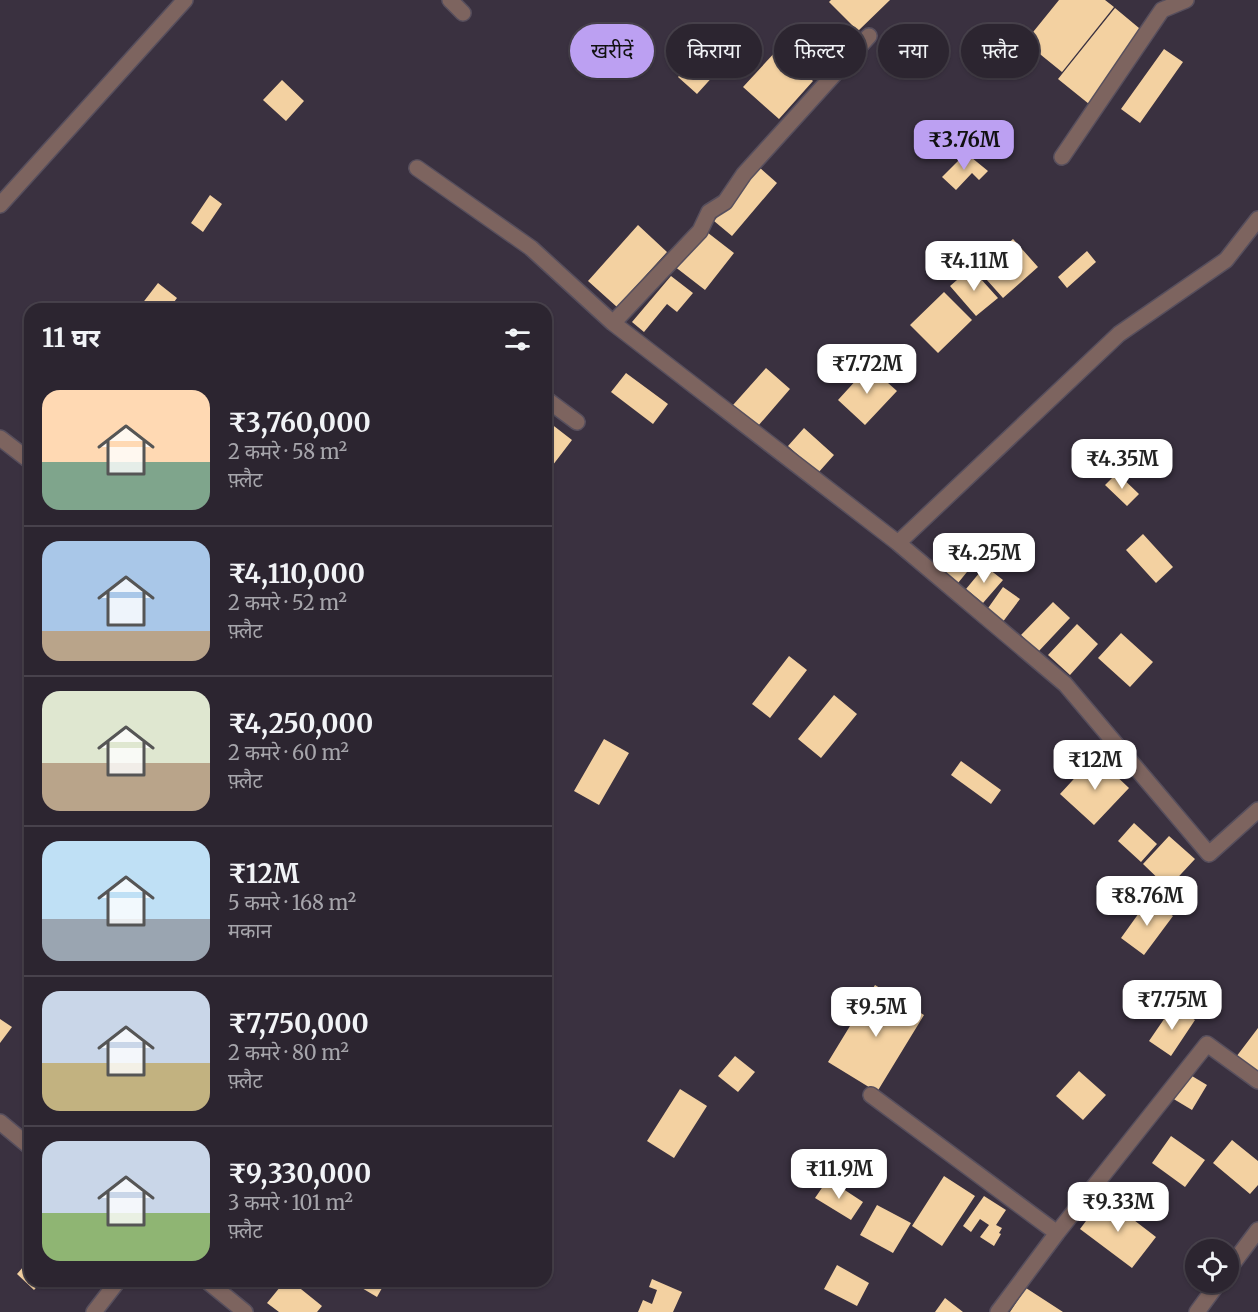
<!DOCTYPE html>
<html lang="hi">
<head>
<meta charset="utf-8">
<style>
  :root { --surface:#2c2530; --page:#38313c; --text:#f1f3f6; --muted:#a6a5ab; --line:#48424c; --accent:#bca0f2 }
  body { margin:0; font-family:Merriweather,"Noto Sans Devanagari",serif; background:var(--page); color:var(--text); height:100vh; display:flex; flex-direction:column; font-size:22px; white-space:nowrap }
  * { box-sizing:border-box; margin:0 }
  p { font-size:20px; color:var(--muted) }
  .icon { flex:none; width:33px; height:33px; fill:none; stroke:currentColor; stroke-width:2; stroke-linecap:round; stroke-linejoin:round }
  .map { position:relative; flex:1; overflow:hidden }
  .sheet { position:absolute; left:24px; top:303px; width:528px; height:984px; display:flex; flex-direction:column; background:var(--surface); border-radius:18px; box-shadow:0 2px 4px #0004,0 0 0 2px var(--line) }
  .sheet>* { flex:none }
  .top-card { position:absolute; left:570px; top:24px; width:570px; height:54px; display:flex; gap:12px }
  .controls { position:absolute; left:1185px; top:1239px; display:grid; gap:12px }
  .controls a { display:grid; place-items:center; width:54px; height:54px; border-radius:50%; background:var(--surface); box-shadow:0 2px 4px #0004,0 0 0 2px var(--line); font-size:30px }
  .price { position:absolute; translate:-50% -51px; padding:0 14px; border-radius:12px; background:#fff; color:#222; font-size:20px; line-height:39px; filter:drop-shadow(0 2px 3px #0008) }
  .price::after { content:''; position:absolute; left:50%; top:36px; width:18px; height:14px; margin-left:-9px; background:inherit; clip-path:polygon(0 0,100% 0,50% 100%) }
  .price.active { background:var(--accent); color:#111 }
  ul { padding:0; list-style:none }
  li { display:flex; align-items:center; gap:18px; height:150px; padding:0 18px }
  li+li { border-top:2px solid var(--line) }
  li span { display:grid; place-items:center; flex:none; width:168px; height:120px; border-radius:18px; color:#555 }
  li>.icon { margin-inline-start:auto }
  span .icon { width:72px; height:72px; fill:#fffc; stroke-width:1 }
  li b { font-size:26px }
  h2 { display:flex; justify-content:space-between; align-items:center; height:72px; padding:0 18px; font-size:26px }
  .chip { padding:0 21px; border-radius:27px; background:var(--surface); box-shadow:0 2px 4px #0004,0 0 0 2px var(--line); font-size:21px; line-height:54px }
  .chip.active { background:var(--accent); color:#111 }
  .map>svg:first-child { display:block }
</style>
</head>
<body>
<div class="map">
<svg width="1258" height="1312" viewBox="0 0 1258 1312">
  <rect width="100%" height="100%" fill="#3a3140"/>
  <path fill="#f3d1a1" d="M831,0H890L858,31L829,2Z
    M1059,0H1105L1114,7L1062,72L1025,42Z
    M1115,8L1145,33L1089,104L1058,79Z
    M812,24L845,58L822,81L788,47Z
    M778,49L813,81L779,119L743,87Z
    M1164,49L1183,62L1140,123L1121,109Z
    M697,55L716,73L697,94L678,77Z
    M282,80L304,101L286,121L263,100Z
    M966,153L988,171L979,180L972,173L956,190L942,177Z
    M759,167L777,183L732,236L714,221Z
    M210,195L222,204L203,232L191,223Z
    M638,225L667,252L617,307L588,281Z
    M703,229L734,253L705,290L674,266Z
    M1013,239L1038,267L1003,298L978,270Z
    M1087,251L1096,262L1067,288L1058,277Z
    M947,252L960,267L951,275L938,260Z
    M971,268L998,298L976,316L950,286Z
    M671,276L693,293L677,312L667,304L644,332L632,322Z
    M158,283L177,298L169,309H138Z
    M944,292L972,320L938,353L910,325Z
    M869,366L897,391L865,425L838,400Z
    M766,368L790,389L758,426L733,405Z
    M626,373L668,404L653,424L611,392Z
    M550,423L572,440L546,474V429Z
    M804,428L834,455L818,473L788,446Z
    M1117,473L1139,494L1127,506L1105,485Z
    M1143,534L1173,567L1156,583L1126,550Z
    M962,541L980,556L958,583L940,568Z
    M985,566L1003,580L983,603L966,589Z
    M1003,587L1020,599L1002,623L986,611Z
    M1053,602L1070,618L1038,652L1021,635Z
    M1077,624L1098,644L1070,675L1048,655Z
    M1121,633L1153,662L1130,687L1098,658Z
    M789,656L807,670L770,718L752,704Z
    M834,695L857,714L821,758L798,739Z
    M604,739L629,753L599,805L574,791Z
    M1095,756L1129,788L1094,825L1060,794Z
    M961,761L1001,790L991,804L951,775Z
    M1134,823L1157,844L1141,862L1118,841Z
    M1169,836L1195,859L1168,888L1143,864Z
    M1149,899L1173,916L1144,955L1121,938Z
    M875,985L924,1015L877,1092L828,1062Z
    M1173,1006L1195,1020L1171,1056L1149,1041Z
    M0,1019L12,1027L0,1043Z
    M1258,1028V1081L1233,1061Z
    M735,1056L755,1072L738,1092L718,1076Z
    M1079,1071L1106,1095L1083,1120L1056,1096Z
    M1187,1073L1207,1085L1192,1110L1172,1098Z
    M680,1089L707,1106L674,1158L647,1141Z
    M1171,1136L1205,1160L1185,1187L1152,1163Z
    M1232,1140L1258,1161V1185L1250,1194L1213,1163Z
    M944,1176L975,1196L942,1246L912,1226Z
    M828,1179L863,1202L851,1220L815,1198Z
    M984,1196L1006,1210L996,1225L1002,1228L999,1233L1001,1234L994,1246L980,1237L989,1225L980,1219L971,1232L963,1226Z
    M1104,1197L1156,1237L1132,1268L1080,1229Z
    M877,1205L911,1223L893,1253L860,1235Z
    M30,1259V1281H42L34,1290L17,1274Z
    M837,1265L869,1283L857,1306L824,1289Z
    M652,1279L682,1292L673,1312H638L643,1300L652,1304L657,1290L649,1287Z
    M285,1281H291L322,1306L317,1312H279L267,1303Z
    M357,1281H386L377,1297L355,1284Z
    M1026,1288L1063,1312H1010Z
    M945,1298L963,1312H935Z"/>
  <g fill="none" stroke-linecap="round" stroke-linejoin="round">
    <defs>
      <path id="street" d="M450,0L463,13
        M1062,157L1162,10L1186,0
        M417,168L531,248L613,323L898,543
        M0,205L185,0
        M1258,219L1226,260L1119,334L898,543L1065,684L1209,854L1258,810
        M613,323L700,231L709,212L725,202L744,174L869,36
        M546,399L577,422
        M0,438L30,461
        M871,1095L1057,1233
        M0,1122L30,1147
        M1228,1270L1258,1230
        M207,1281L245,1312
        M94,1312L118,1281
        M998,1312L1057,1233L1207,1044L1258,1081
        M1197,1312L1219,1282"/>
    </defs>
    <use href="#street" stroke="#574f5d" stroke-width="18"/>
    <use href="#street" stroke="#7d645f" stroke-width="15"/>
  </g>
</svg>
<div class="controls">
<a><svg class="icon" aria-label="locate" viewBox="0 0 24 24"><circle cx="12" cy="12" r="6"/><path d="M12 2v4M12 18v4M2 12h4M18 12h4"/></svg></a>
</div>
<b class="price active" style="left:964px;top:171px">₹3.76M</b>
<b class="price" style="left:974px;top:292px">₹4.11M</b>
<b class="price" style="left:867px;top:395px">₹7.72M</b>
<b class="price" style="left:1122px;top:490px">₹4.35M</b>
<b class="price" style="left:984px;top:584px">₹4.25M</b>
<b class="price" style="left:1095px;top:791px">₹12M</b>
<b class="price" style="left:1147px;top:927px">₹8.76M</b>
<b class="price" style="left:1172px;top:1031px">₹7.75M</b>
<b class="price" style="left:876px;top:1038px">₹9.5M</b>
<b class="price" style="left:839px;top:1200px">₹11.9M</b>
<b class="price" style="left:1118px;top:1233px">₹9.33M</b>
<div class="top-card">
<a class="chip active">खरीदें</a>
<a class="chip">किराया</a>
<a class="chip">फ़िल्टर</a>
<a class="chip">नया</a>
<a class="chip">फ़्लैट</a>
</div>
<section class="sheet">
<h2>11 घर<svg class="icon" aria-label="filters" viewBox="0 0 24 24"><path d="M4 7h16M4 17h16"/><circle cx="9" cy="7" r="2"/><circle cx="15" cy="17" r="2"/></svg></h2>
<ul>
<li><span style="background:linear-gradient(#ffd9b3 60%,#7fa58c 0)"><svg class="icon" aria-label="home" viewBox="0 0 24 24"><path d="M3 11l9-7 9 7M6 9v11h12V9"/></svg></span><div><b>₹3,760,000</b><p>2 कमरे · 58 m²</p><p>फ़्लैट</p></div></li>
<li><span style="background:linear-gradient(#a9c7e8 75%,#b9a48a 0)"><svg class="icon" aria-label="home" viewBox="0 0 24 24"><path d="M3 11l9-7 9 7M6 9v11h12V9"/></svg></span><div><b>₹4,110,000</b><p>2 कमरे · 52 m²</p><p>फ़्लैट</p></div></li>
<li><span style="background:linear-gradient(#dfe7d0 60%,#b9a48a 0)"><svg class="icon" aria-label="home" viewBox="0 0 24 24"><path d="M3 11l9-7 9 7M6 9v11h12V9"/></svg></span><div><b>₹4,250,000</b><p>2 कमरे · 60 m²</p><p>फ़्लैट</p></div></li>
<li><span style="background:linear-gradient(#bfe0f5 65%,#9aa5b1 0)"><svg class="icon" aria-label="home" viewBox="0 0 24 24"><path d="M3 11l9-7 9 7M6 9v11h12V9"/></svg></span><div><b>₹12M</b><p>5 कमरे · 168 m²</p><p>मकान</p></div></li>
<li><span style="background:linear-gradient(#c9d6e8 60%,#c2b280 0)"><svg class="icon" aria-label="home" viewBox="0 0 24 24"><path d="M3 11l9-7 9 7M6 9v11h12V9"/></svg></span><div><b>₹7,750,000</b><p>2 कमरे · 80 m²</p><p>फ़्लैट</p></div></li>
<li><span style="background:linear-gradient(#c9d6e8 60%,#8fb573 0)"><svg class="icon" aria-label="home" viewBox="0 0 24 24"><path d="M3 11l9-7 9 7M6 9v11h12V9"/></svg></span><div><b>₹9,330,000</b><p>3 कमरे · 101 m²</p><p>फ़्लैट</p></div></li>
</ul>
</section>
</div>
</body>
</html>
